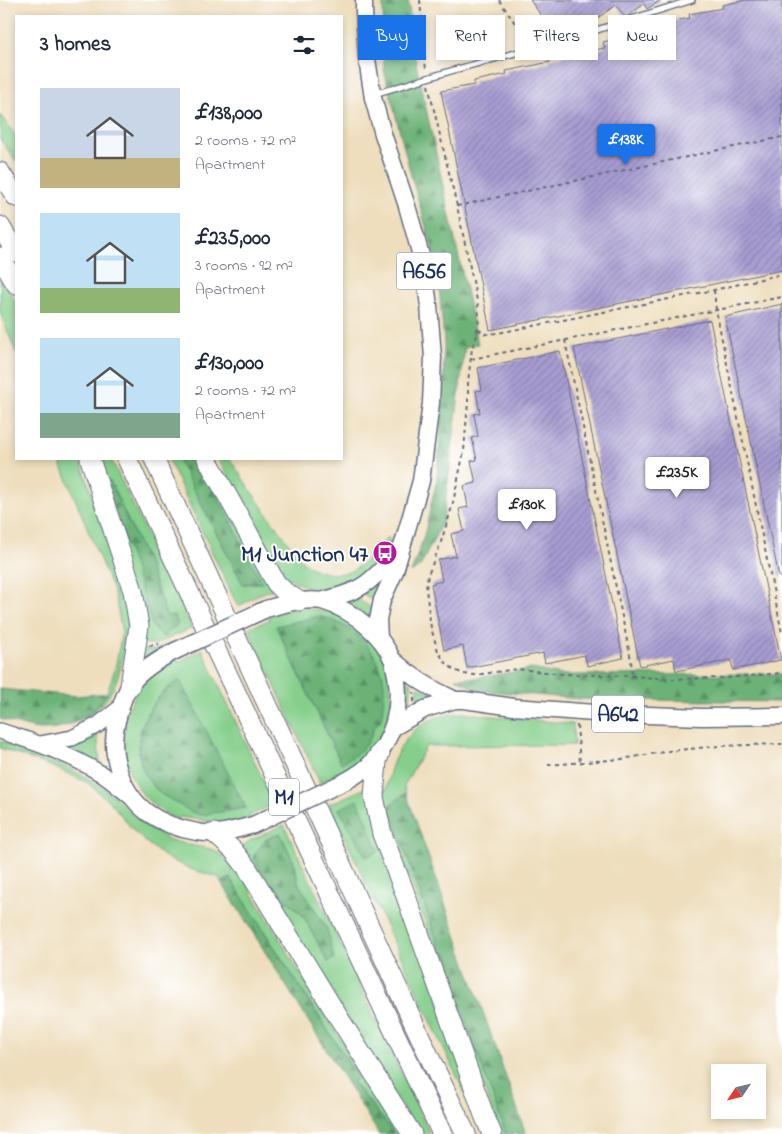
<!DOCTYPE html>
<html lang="en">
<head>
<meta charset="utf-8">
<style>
  :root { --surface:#fff; --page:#f6f6f7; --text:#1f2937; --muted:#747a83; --accent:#1a73e8 }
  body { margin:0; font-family:"Indie Flower",sans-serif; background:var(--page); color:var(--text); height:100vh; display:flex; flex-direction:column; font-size:19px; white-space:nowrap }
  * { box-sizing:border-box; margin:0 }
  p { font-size:16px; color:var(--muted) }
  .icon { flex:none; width:28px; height:28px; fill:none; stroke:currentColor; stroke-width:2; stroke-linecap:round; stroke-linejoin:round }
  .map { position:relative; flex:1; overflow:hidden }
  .drawer { position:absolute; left:15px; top:15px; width:328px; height:445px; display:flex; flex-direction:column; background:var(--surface); border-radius:0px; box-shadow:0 2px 8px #0003 }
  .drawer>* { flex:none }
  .banner { position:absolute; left:358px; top:15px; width:349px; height:45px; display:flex; gap:10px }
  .needle { width:32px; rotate:235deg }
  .buttons { position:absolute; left:711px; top:1064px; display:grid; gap:10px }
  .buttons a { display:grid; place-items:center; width:55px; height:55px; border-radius:0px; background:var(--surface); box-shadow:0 2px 8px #0003; font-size:25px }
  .price { position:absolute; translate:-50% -42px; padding:0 11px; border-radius:5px; background:#fff; color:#222; font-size:16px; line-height:32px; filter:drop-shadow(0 1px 2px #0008) }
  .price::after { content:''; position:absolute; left:50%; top:30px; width:15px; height:11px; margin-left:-8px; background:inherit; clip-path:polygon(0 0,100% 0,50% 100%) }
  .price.selected { background:var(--accent); color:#fff }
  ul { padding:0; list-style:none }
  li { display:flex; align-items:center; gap:15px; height:125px; padding:0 25px }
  li span { display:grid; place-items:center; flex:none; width:140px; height:100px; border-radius:0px; color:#555 }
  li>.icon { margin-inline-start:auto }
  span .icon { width:60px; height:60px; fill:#fffc; stroke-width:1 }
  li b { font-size:21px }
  h2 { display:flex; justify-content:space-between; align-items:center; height:60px; padding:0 25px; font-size:21px }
  .pill { padding:0 18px; border-radius:0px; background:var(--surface); box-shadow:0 2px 8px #0003; font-size:18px; line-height:45px }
  .pill.selected { background:var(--accent); color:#fff }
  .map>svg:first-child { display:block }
</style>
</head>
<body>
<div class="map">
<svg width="782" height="1134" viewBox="0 0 782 1134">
  <defs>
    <pattern id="forest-firs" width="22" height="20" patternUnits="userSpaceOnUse" patternTransform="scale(1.25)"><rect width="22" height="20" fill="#6cb277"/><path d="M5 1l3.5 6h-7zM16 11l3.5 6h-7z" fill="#589165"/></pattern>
    <pattern id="building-hatch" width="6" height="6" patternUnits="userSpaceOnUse" patternTransform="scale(1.25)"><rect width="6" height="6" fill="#a89dd2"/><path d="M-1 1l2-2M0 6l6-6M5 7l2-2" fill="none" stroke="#8880ae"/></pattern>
  </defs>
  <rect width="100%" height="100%" fill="#fff"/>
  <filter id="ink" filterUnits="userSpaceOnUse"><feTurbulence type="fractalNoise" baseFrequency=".02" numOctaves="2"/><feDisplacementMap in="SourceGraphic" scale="10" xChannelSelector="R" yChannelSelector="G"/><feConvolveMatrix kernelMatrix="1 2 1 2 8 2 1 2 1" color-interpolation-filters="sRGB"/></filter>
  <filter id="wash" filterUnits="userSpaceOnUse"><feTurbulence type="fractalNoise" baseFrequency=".0096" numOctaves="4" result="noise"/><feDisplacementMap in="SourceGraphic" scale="20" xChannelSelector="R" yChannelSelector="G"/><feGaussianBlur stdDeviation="1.12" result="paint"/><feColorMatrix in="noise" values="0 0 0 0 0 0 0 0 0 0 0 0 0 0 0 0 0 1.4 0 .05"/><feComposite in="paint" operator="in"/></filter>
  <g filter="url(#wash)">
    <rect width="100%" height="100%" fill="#eedebd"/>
    <path fill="#85cf8b" stroke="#507f74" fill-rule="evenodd" d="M0,115L16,136V161L0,139Z
      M0,274L16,303V353L0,312Z
      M59,459H80L125,593L132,642H125C122,672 113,703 84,718L95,709L107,693L115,669L122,632L115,596Z
      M93,459H111L192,628L154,645L144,643ZM109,481L149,566L166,615L136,573Z
      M168,459H178L243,584L262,583L230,520L197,459H200L274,589L257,595L238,607Z
      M218,459H230C248,486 265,513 285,538C292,548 299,560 310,567C322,574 338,576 351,571C366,564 377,548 388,537C394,546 389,553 383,561L378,558C358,581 317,601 290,578L283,581L275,566L261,535Z
      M389,568L377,603L367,597L363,593Z
      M357,597L362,602L375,610L373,621L346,603V601Z
      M305,608L320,610L335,614L361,629L380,652L387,666L392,703L381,739L362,762L343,774L341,771L320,783L248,628L269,620V616L276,613ZM320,616L381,720L375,725L369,740L276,627Z
      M170,643L171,645L142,663L143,650H155Z
      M202,649L274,804L249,816L250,818L221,826L220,823L180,817L178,820C167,815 157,809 149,801C113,765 116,706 153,673C160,667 169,663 177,659L179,662ZM169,687L165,797C126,767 133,717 169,687Z
      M407,680L412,684L410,697L411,711L405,713L406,700L405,681Z
      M418,687L443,698L418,708L417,702Z
      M463,713L573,724L574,745L426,746L404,786L406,793L389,806L506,1134H501L498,1126L394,835L390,818L385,817L382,790H386C393,746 416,714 463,713Z
      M97,732L100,765L50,744Z
      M0,741L40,754L92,780L114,796L135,817L150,829L168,839L177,842L214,850L220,854L225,860L230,856L326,1016L401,1134H394L388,1125L352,1081L358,1077L230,878L222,883L218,877L193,870L171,860L161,854L142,839L133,830L112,804L88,783L56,768L0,748Z
      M368,787L484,1134L329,804Z
      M284,825L430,1134H419L238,849L251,840ZM280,833L295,865L298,883L327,929L328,962L303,915L268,883L265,840Z"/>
    <path fill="url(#forest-firs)" stroke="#44706a" d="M383,0H408L416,63L478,344L465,347L443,521L421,565L411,573L424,536L437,479L443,398L444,342L437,264L412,179L384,70Z
      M178,459H197L230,520L262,583L243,584Z
      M110,481L149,566L166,615L174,616L178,624L163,637L152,626L136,573L106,483Z
      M320,616C345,623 367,638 378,663C379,666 381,670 382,673C386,688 383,705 381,720C371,728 374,731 369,740C362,752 352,757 341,763L276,626Z
      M532,669L562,675L782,674V702L580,699L477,690L456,678H477Z
      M180,680L246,808C234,810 223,812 211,813C208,814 203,815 200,815C194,814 182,806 176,803C171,800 165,797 160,793C121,759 140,704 180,680Z
      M0,689L77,696L107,693C93,717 70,729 42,729C30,729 12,722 0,719Z
      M406,793L526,1134H506L389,806Z
      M358,800L379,851L366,857L339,809Z
      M280,833L295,865L298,883L327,929L334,959L328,962L303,915L268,883L253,857L265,840Z
      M230,878L358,1078L352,1082L388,1125L394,1134H379L222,883Z"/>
    <g id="blocks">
      <path fill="url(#building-hatch)" d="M530,0H661L647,9L644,4L628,16L625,17L616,5L589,24L585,19L562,36L557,37Z
        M746,0H782V270L490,330L441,91L474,85V81L507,74L506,71L550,62L549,59L605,48L603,42L625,37L624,34L669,25L668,22L690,18L689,14L723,8L722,5Z
        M782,304V577H779L725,317Z
        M710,320L781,660L733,670L731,660L676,671L674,659L640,666L574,348Z
        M560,351L623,658L587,666L585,655L545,663L543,653L467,668L463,646L444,650L431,584L442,581L438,560L456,556L451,534L464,531L459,509L468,507L464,486L476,483L471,461L477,460L472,438L478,436L474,414L480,413L476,391L482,390L478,368Z"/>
    </g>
  </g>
  <g filter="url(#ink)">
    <use href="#blocks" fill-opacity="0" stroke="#656c7f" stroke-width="1"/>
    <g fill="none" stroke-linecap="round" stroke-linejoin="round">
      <defs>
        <path id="service" d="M374,94L454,70L584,34L692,0"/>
        <path id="secondary" d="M0,731C35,742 69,754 100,773C111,780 121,789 131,797
          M40,744L72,738L98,725L120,708"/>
        <path id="primary" d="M364,0V12L367,59L373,98L383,134L407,206L423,263L429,306L433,357L431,403L421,481L395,571L382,600L378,620L379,637
          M321,601C332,598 344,595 355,590C373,582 385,565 398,551
          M266,609C282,604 306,598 322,601C339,606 355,615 368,627C378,636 388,648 393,661C394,665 395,671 396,675C402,707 393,740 371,763C364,771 355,776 346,781
          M175,651C160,659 146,667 135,679C124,691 121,706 117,721C108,752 121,793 148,813C162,823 180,829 197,832C216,836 235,830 253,825
          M393,660C413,678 431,689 455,700
          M394,727L425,709L455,700H464L514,707L594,713L702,717L782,716"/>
        <path id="motorway" d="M0,172L16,197
          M0,226L16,252
          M0,257L16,284
          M90,459L133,591L139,626L130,686
          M127,459L442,1134
          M154,459C214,591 275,722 336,853C379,947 421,1041 466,1134
          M207,459L276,583L285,592L299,601
          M380,753L377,761L374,797L382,834L403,888L484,1115L492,1134
          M214,833L233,850L247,868L334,1010L412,1134"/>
      </defs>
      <use href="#service" stroke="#656c7f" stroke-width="8"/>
      <use href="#secondary" stroke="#656c7f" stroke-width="18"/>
      <use href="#primary" stroke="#656c7f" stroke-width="19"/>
      <use href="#motorway" stroke="#656c7f" stroke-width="21"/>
      <path stroke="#656c7f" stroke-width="2" stroke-dasharray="4 4" stroke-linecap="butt" d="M420,0L426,71
        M499,0L528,42
        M428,85L457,206L478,305L479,317L478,327L477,336L472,348L468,382V402L464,451L452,507L440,545L428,575L426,589L431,628L438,651L444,661L453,669L463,674L475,675L517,669L564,674L632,676L671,679L726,678L782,673
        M457,206L719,150L782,137
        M714,290L716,310L782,633
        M478,329L485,334L498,333L714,290L782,274
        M565,340L631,660L632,676
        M471,359L782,297
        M149,646L159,644
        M414,702V692
        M577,725L580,763
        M548,765L622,759L669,751L719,746L782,744"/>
      <use href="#service" stroke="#fff" stroke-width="5"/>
      <use href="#secondary" stroke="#fff" stroke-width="15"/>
      <use href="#primary" stroke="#fff" stroke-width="16"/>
      <use href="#motorway" stroke="#fff" stroke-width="19"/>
      <defs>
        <path id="primary-bridge" d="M175,651L266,609
          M253,825L346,781"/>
      </defs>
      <use href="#primary-bridge" stroke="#656c7f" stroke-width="19" stroke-linecap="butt"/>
      <use href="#primary-bridge" stroke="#fff" stroke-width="16"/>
    </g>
  </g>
  <defs>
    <symbol id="bus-disc" viewBox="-11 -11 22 22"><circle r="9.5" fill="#b5179e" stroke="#fff"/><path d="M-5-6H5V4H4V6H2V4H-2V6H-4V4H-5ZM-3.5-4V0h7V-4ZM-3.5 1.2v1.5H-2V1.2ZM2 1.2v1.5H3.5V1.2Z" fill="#fff"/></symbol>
  </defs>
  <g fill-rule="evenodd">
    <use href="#bus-disc" x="371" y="539" width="28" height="28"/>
  </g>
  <g text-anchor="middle" stroke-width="4" stroke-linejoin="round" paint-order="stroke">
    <g fill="#fff" stroke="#5f6d8e" stroke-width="1">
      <rect x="396.5" y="252.5" width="55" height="37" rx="4"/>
      <rect x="592" y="695.5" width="52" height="37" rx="4"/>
      <rect x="269" y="778.5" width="30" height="37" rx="4"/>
    </g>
    <g font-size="21" font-weight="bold" fill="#1b2f5e">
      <text x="424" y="278">A656</text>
      <text x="618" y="721">A642</text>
      <text x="284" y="804">M1</text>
    </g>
    <g font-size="22" font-weight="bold" fill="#1b2f5e" stroke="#fff" text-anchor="end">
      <text x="368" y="561">M1 Junction 47</text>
    </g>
  </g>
</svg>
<div class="buttons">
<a><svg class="needle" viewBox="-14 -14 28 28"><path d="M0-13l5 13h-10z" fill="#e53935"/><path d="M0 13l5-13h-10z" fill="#747a83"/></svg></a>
</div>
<b class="price selected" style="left:626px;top:166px">£138K</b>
<b class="price" style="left:677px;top:499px">£235K</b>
<b class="price" style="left:527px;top:531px">£130K</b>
<div class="banner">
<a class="pill selected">Buy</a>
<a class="pill">Rent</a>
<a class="pill">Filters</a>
<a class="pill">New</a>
</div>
<section class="drawer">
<h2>3 homes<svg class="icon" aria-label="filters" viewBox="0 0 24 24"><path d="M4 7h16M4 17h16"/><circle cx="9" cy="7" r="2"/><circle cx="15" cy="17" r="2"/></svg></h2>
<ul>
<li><span style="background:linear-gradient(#c9d6e8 70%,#c2b280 0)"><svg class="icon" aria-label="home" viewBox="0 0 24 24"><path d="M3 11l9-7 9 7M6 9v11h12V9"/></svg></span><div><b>£138,000</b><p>2 rooms · 72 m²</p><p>Apartment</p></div></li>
<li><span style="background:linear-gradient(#bfe0f5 75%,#8fb573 0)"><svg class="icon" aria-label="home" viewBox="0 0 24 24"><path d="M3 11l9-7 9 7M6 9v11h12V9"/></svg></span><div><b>£235,000</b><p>3 rooms · 92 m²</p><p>Apartment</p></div></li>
<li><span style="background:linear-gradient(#bfe0f5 75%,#7fa58c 0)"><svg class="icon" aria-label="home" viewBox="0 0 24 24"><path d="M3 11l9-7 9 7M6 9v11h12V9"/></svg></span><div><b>£130,000</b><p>2 rooms · 72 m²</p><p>Apartment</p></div></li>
</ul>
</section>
</div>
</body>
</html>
